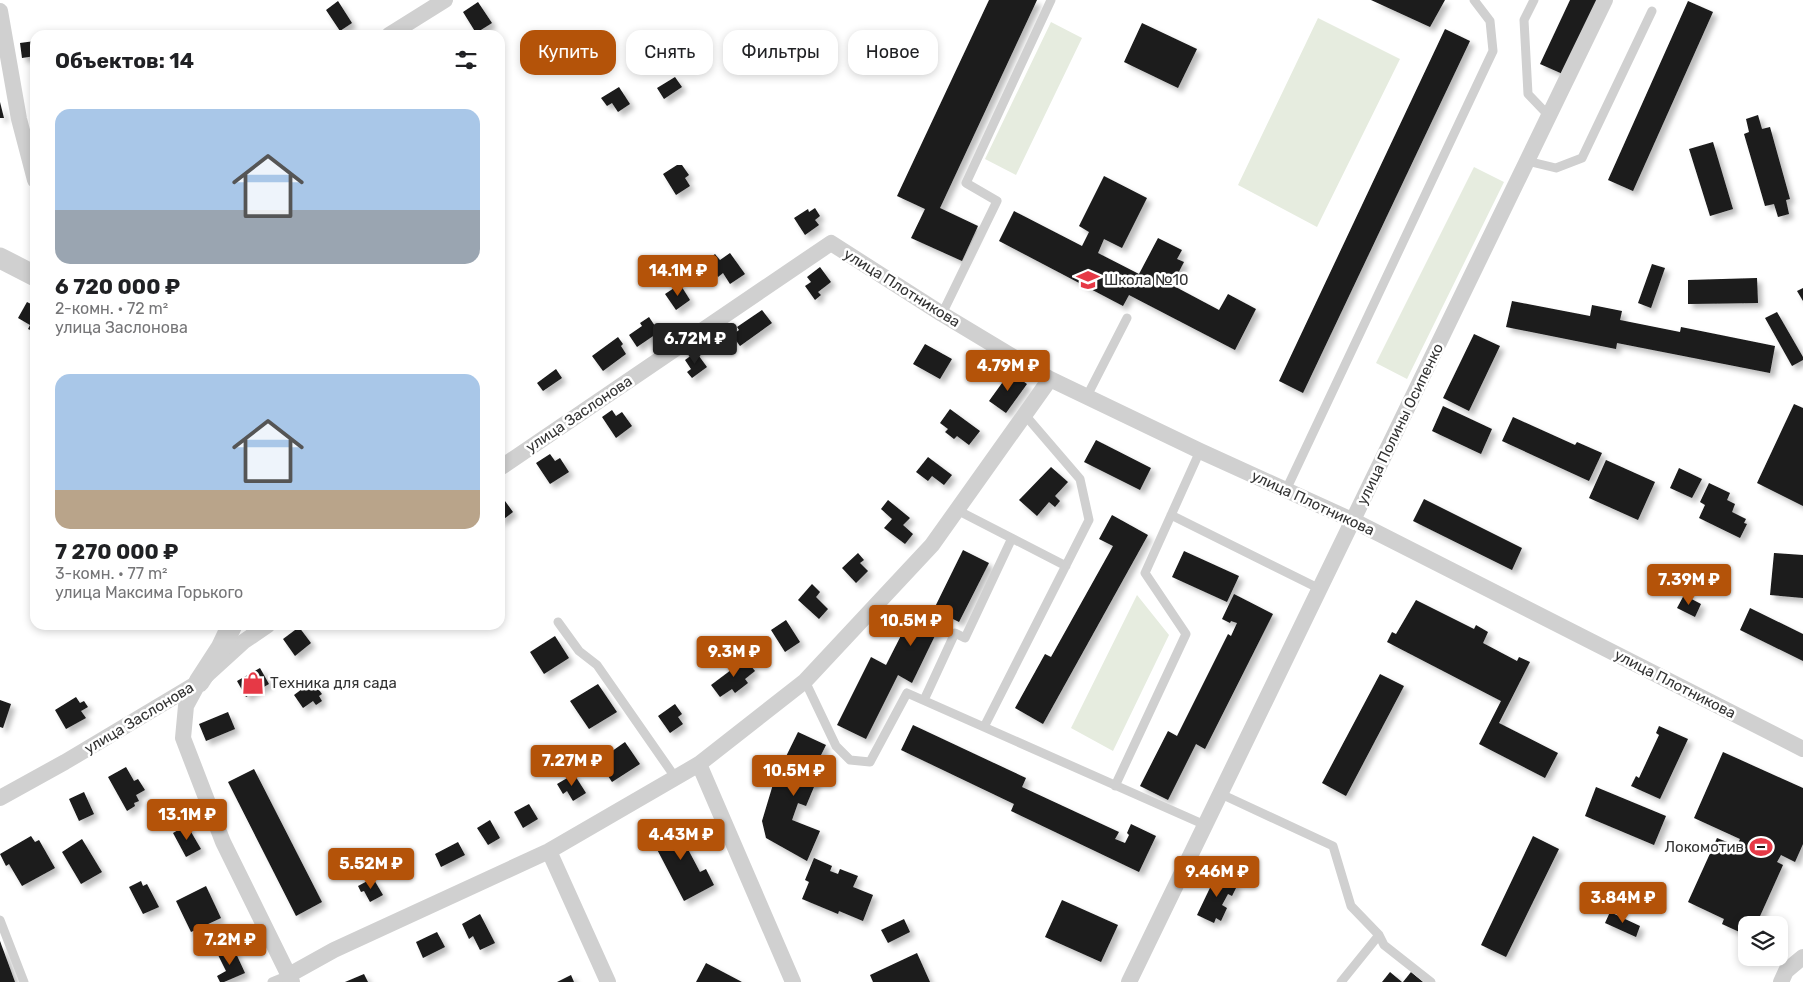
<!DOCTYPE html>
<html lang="ru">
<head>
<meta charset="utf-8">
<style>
  :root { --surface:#fff; --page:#f6f6f6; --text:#202124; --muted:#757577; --accent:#b45309 }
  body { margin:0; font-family:Rubik,sans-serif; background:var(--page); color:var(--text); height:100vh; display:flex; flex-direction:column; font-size:19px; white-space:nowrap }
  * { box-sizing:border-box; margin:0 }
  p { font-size:16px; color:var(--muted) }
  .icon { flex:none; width:28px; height:28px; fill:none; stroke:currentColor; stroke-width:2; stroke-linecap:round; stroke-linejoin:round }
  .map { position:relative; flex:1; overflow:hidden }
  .details { position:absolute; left:30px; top:30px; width:475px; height:600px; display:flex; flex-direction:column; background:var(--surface); border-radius:15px; box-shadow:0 2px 8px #0003 }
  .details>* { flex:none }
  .hud { position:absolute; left:520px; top:30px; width:475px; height:45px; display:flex; gap:10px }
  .tools { position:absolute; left:1738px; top:916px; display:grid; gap:10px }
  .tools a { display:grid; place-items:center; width:50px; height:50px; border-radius:10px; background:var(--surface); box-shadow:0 2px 8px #0003; font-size:25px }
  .price { position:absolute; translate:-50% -42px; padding:0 11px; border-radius:5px; background:var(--accent); color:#fff; font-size:16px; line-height:32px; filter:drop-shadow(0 1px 2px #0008) }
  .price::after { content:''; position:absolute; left:50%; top:30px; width:15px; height:11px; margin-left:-8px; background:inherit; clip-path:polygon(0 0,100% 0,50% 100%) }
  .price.current { background:#222; color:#fff }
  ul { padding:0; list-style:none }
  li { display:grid; align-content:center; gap:10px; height:265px; padding:0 25px }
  li span { display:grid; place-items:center; height:155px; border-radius:15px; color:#555 }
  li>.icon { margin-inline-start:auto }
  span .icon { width:90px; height:90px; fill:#fffc; stroke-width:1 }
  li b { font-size:21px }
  h2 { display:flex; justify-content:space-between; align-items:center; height:60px; padding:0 25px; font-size:21px }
  .pill { padding:0 18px; border-radius:15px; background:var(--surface); box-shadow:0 2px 8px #0003; font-size:18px; line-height:45px }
  .pill.current { background:var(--accent); color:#fff }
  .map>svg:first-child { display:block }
</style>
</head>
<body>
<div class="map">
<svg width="1803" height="982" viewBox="0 0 1803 982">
  <defs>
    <filter id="shadow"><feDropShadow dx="4.5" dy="4.5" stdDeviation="2.5" flood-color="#0004"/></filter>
  </defs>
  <rect width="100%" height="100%" fill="#fff"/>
  <path fill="#e6ecdf" d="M1318,18L1400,59L1317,227L1238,185Z
    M1051,22L1082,38L1016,175L985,159Z
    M1474,167L1504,182L1407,379L1376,363Z
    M1137,595L1169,635L1113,751L1071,728Z"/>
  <path fill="#1a1a1a" filter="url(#shadow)" d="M989,0H1037L940,208L978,226L962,261L911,238L925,209L897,196Z
    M1371,0H1445L1430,27Z
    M1570,0H1599L1565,75L1540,64Z
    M338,1L352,23L340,31L326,10Z
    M1688,1L1713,12L1633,191L1608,180Z
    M478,2L492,23L476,33L463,12Z
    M1142,23L1197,49L1178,88L1124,62Z
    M1445,29L1470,41L1303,393L1279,381Z
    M55,32L56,35H43V34Z
    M35,41V56L22,58L20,43Z
    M675,77L682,87L664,99L657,88Z
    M619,87L630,104L618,112L612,103L607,106L601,98Z
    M0,102L4,118H0Z
    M1758,115L1762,129L1770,127L1790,199L1786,200L1789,214L1778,217L1774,204L1765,206L1744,134L1749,132L1746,119Z
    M1713,142L1733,209L1710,216L1689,149Z
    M677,165H682L689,175L685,178L690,186L676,195L663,174Z
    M1104,176L1147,198L1122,248L1104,239L1098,253L1139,274L1158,238L1182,250L1177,259L1184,262L1172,285L1219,310L1228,294L1256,309L1235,350L1129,295L1123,306L999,241L1014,211L1082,246L1089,232L1079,226Z
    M815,208L820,216L815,220L819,225L805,235L794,218L808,209L809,212Z
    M730,253L745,274L730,284L723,273L718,277L707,260L715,254L720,260Z
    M1652,264L1665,268L1651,308L1638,303Z
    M820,267L831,282L818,292L821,295L815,300L805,286L811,282L807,277Z
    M1757,278L1758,303L1688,304V280Z
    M680,284L690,300L676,310L665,294Z
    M1803,288V301L1797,291Z
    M1512,301L1590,316L1592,305L1622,311L1620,320L1680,332L1681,327L1775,346L1770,373L1617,343L1616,349L1506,327Z
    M27,302L35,306V332L28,329L30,325L18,318Z
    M762,310L772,323L740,346L732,335L739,330L737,327Z
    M1777,312L1803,357V360L1792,366L1765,318Z
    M649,317L659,332L637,347L629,335L642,326L640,323Z
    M1474,334L1500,346L1469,411L1443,398Z
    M618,337L623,344L621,346L626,354L603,371L592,356Z
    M925,344L952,359L940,379L913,364Z
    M696,352L707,367L692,378L687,372L691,369L685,360Z
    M556,369L562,378L543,391L537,383Z
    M1010,372L1027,384L1006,413L989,401Z
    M1794,404L1803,408V506L1757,483Z
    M1443,406L1492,429L1481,454L1432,431Z
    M950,409L980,431L969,445L957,436L954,439L945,432L948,429L940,423Z
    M612,410L616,416L622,412L632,426L616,438L602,417Z
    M1513,417L1575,445L1577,442L1602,453L1589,481L1502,441Z
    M1096,440L1151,468L1140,490L1084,462Z
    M550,454L555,461L560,458L569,472L550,484L536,463Z
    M928,457L952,475L944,485L932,476L928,481L916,472Z
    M1606,460L1655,482L1638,520L1589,498Z
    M1051,467L1068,482L1055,496L1060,501L1055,507L1049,502L1037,516L1019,500Z
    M1679,468L1702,479L1692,498L1670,488Z
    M1709,483L1730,493L1727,500L1735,504L1732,512L1746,519L1744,523L1747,524L1740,538L1699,518L1705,505L1700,502Z
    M1424,499L1522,548L1512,570L1413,521Z
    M888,500L910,518L903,525L913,534L905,544L884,528L892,519L881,509Z
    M505,501L513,512L500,522V504Z
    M1112,515L1148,535L1043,724L1015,708L1045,654L1051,657L1113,546L1099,539Z
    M963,550L989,563L959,622L945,615L912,683L898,675L866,739L837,725L871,657L886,665L916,606L932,613Z
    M1184,551L1239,576L1227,602L1172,577Z
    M858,553L864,560L860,563L868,571L856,583L842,568Z
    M1774,553L1803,555V598L1770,595Z
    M812,584L820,592L816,597L828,609L819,619L798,600Z
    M1234,594L1273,614L1205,749L1196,744L1168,800L1140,786L1168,731L1177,736L1228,634L1231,636L1237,623L1231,621L1230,623L1222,619Z
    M1684,595L1701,604L1695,617L1677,608Z
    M1416,600L1474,629L1476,625L1488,632L1483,643L1517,661L1519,657L1530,662L1499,723L1558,753L1545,778L1479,744L1501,701L1387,642L1392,632L1396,634Z
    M1750,608L1803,634V661L1740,630Z
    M786,620L800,642L785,652L771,630Z
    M299,627L311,643L295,656L283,639Z
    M555,636L569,658L544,674L530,652Z
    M742,655L755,671L745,679L748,683L735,693L732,689L720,697L711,685L735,667L732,662Z
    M260,668L269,684L246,697L237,681Z
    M1380,674L1404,686L1346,796L1322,783Z
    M310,683L314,688L316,686L322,694L319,696L322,701L316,705L313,701L303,708L294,695Z
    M598,684L617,712L589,729L570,701Z
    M76,697L80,703L84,701L88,707L81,711L86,718L66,729L55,710Z
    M0,700L11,704L3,728L0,727Z
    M675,704L682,714L678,717L683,724L670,733L658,716Z
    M228,712L235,729L206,741L199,724Z
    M913,725L1026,778L1022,787L1119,832L1115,839L1125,843L1129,835L1127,833L1131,824L1156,836L1139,872L1011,811L1014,804L901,750Z
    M1659,726L1688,739L1660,799L1631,786L1636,776L1639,778L1659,735L1656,733Z
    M798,732L826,745L819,759L824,763L806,806L798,803L792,820L820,831L807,861L766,838L762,821L774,781Z
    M625,742L640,764L612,782L598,761Z
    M1723,752L1803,788V844L1795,862L1781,855L1777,862L1783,865L1756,925H1746V935L1722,924L1724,919L1688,902L1717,838L1737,846L1740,839L1694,818Z
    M126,767L134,781L138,779L145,790L136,795L139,801L134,803L135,806L127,811L108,777Z
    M254,769L322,902L296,916L228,782Z
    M574,774L586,793L573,801L567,791L563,794L557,784Z
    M1596,787L1666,816L1654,845L1585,816Z
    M84,792L94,814L79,821L69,799Z
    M529,804L538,819L523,828L514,812Z
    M490,820L500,838L488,845L477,828Z
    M680,820L687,833L681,836L700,872L706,869L714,885L684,901L650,836Z
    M187,825L201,849L186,857L173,833Z
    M31,836L35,842L39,840L55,868L22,886L9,864L6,866L0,854Z
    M1533,836L1559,849L1506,957L1481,945Z
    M82,839L102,872L81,884L62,852Z
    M458,842L465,855L441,867L435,854Z
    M814,858L832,866L830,871L838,874L840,869L858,876L853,887L873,895L863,921L839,911L838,914L802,899L809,882L805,880Z
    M1218,871L1233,879L1232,883L1237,886L1232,896L1228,894L1222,905L1227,908L1221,921L1216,918L1214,923L1197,915Z
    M373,878L383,895L370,902L364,891L361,892L358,886Z
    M141,881L143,886L147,884L159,907L143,914L129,887Z
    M206,886L221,918L191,932L176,901Z
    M1062,900L1118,925L1101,962L1045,937Z
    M1610,912L1640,926L1636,937L1605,923Z
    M480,914L495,943L480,950L473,936L469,939L462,924Z
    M904,919L910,932L888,943L881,930Z
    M437,932L445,947L423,958L416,942Z
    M0,941L15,982H0Z
    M233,947L245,973L224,982H220L217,976L226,971L218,955Z
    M917,953L930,982H873L870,975Z
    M706,963L742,982H696Z
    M1390,972L1402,982H1382Z
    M1411,972L1423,982H1403Z
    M364,974L368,982H345Z
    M571,975L574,982H557Z"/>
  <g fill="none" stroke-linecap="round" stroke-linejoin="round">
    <path stroke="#d0d0d0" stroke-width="9" d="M1534,0L1524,20L1528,94L1549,116
      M1527,161L1556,168L1582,158L1652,11
      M942,314L997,201L966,183L1051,0
      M1087,396L1127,318
      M1286,490L1493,51L1490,21L1474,0
      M957,510L1066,566
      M1171,515L1320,589
      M558,622L579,651L597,665L675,777
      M805,681L836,746L850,760L870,762L907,693L1205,825
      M924,700L955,633L965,638L1012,538
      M984,727L1089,520L1080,479L1025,415
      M1115,786L1186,634L1145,573L1200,451
      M1221,794L1333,846L1351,906L1379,935L1384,945L1431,982
      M0,920L24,982
      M272,982L289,975
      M1341,982L1379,935"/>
    <path stroke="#d0d0d0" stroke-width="16" d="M0,11L19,119L35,180
      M389,35L445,0
      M500,468L831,243L942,314L1050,379L1200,451L1354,521L1803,749
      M199,682L186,706L183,738L223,842L292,982
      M699,764L793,982
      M0,798L65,762L199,682L243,642L268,625
      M549,851L608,982
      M289,975L334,950L549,851L699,764L805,681L932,545L1050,379
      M1129,982L1605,0
      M1781,982L1786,971L1803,957"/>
    <path stroke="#d0d0d0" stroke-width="21" d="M0,258L35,276
      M199,682L221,648L232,625"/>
  </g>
  <defs>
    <symbol id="school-bare" viewBox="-9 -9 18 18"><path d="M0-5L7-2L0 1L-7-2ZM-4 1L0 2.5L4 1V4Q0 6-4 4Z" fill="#e63946" stroke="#fff" stroke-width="2.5" paint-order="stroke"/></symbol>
    <symbol id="shop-bare" viewBox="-9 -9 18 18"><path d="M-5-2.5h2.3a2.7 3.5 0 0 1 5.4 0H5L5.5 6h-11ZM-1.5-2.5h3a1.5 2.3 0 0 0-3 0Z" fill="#e63946" stroke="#fff" stroke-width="2.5" paint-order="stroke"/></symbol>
    <symbol id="stadium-bare" viewBox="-9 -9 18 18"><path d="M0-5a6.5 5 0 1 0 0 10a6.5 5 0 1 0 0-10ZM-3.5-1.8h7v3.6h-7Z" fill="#e63946" stroke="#fff" stroke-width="2.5" paint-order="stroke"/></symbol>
  </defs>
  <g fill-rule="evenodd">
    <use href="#school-bare" x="1072" y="264" width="32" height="32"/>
    <use href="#shop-bare" x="237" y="667" width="32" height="32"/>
    <use href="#stadium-bare" x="1745" y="831" width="32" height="32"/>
  </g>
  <g text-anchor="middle" stroke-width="5" stroke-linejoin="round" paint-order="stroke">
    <g font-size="15" fill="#333" stroke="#fff" text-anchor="start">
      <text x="1104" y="285">Школа №10</text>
      <text x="270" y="688">Техника для сада</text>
      <text x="1744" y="852" text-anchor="end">Локомотив</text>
    </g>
    <g font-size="15" fill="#333" stroke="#fff">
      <text transform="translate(902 288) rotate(32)" y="5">улица Плотникова</text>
      <text transform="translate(579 414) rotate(-34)" y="5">улица Заслонова</text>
      <text transform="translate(1400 424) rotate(-64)" y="5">улица Полины Осипенко</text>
      <text transform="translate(1313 503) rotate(25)" y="5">улица Плотникова</text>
      <text transform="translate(1675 684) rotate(27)" y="5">улица Плотникова</text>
      <text transform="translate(139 718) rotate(-31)" y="5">улица Заслонова</text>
    </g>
  </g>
</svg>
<div class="tools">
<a><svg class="icon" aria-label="layers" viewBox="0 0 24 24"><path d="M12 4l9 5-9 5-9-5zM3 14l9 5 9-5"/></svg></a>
</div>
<b class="price" style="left:678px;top:297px">14.1M ₽</b>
<b class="price current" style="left:695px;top:365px">6.72M ₽</b>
<b class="price" style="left:1008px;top:392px">4.79M ₽</b>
<b class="price" style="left:1689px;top:606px">7.39M ₽</b>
<b class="price" style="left:911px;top:647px">10.5M ₽</b>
<b class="price" style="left:734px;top:678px">9.3M ₽</b>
<b class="price" style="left:572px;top:787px">7.27M ₽</b>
<b class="price" style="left:794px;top:797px">10.5M ₽</b>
<b class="price" style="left:187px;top:841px">13.1M ₽</b>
<b class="price" style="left:681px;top:861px">4.43M ₽</b>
<b class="price" style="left:371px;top:890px">5.52M ₽</b>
<b class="price" style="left:1217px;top:898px">9.46M ₽</b>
<b class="price" style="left:1623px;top:924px">3.84M ₽</b>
<b class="price" style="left:230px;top:966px">7.2M ₽</b>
<div class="hud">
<a class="pill current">Купить</a>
<a class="pill">Снять</a>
<a class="pill">Фильтры</a>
<a class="pill">Новое</a>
</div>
<section class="details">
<h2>Объектов: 14<svg class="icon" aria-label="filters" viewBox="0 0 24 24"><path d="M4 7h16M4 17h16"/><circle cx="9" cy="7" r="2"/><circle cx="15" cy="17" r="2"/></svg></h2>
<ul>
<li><span style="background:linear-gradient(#a9c7e8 65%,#9aa5b1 0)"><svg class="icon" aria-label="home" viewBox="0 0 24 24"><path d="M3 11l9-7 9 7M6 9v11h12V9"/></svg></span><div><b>6 720 000 ₽</b><p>2-комн. · 72 m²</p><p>улица Заслонова</p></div></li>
<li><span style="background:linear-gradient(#a9c7e8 75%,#b9a48a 0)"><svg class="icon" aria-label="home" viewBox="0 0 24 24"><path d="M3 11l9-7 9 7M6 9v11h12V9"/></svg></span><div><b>7 270 000 ₽</b><p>3-комн. · 77 m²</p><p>улица Максима Горького</p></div></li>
</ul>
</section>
</div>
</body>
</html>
